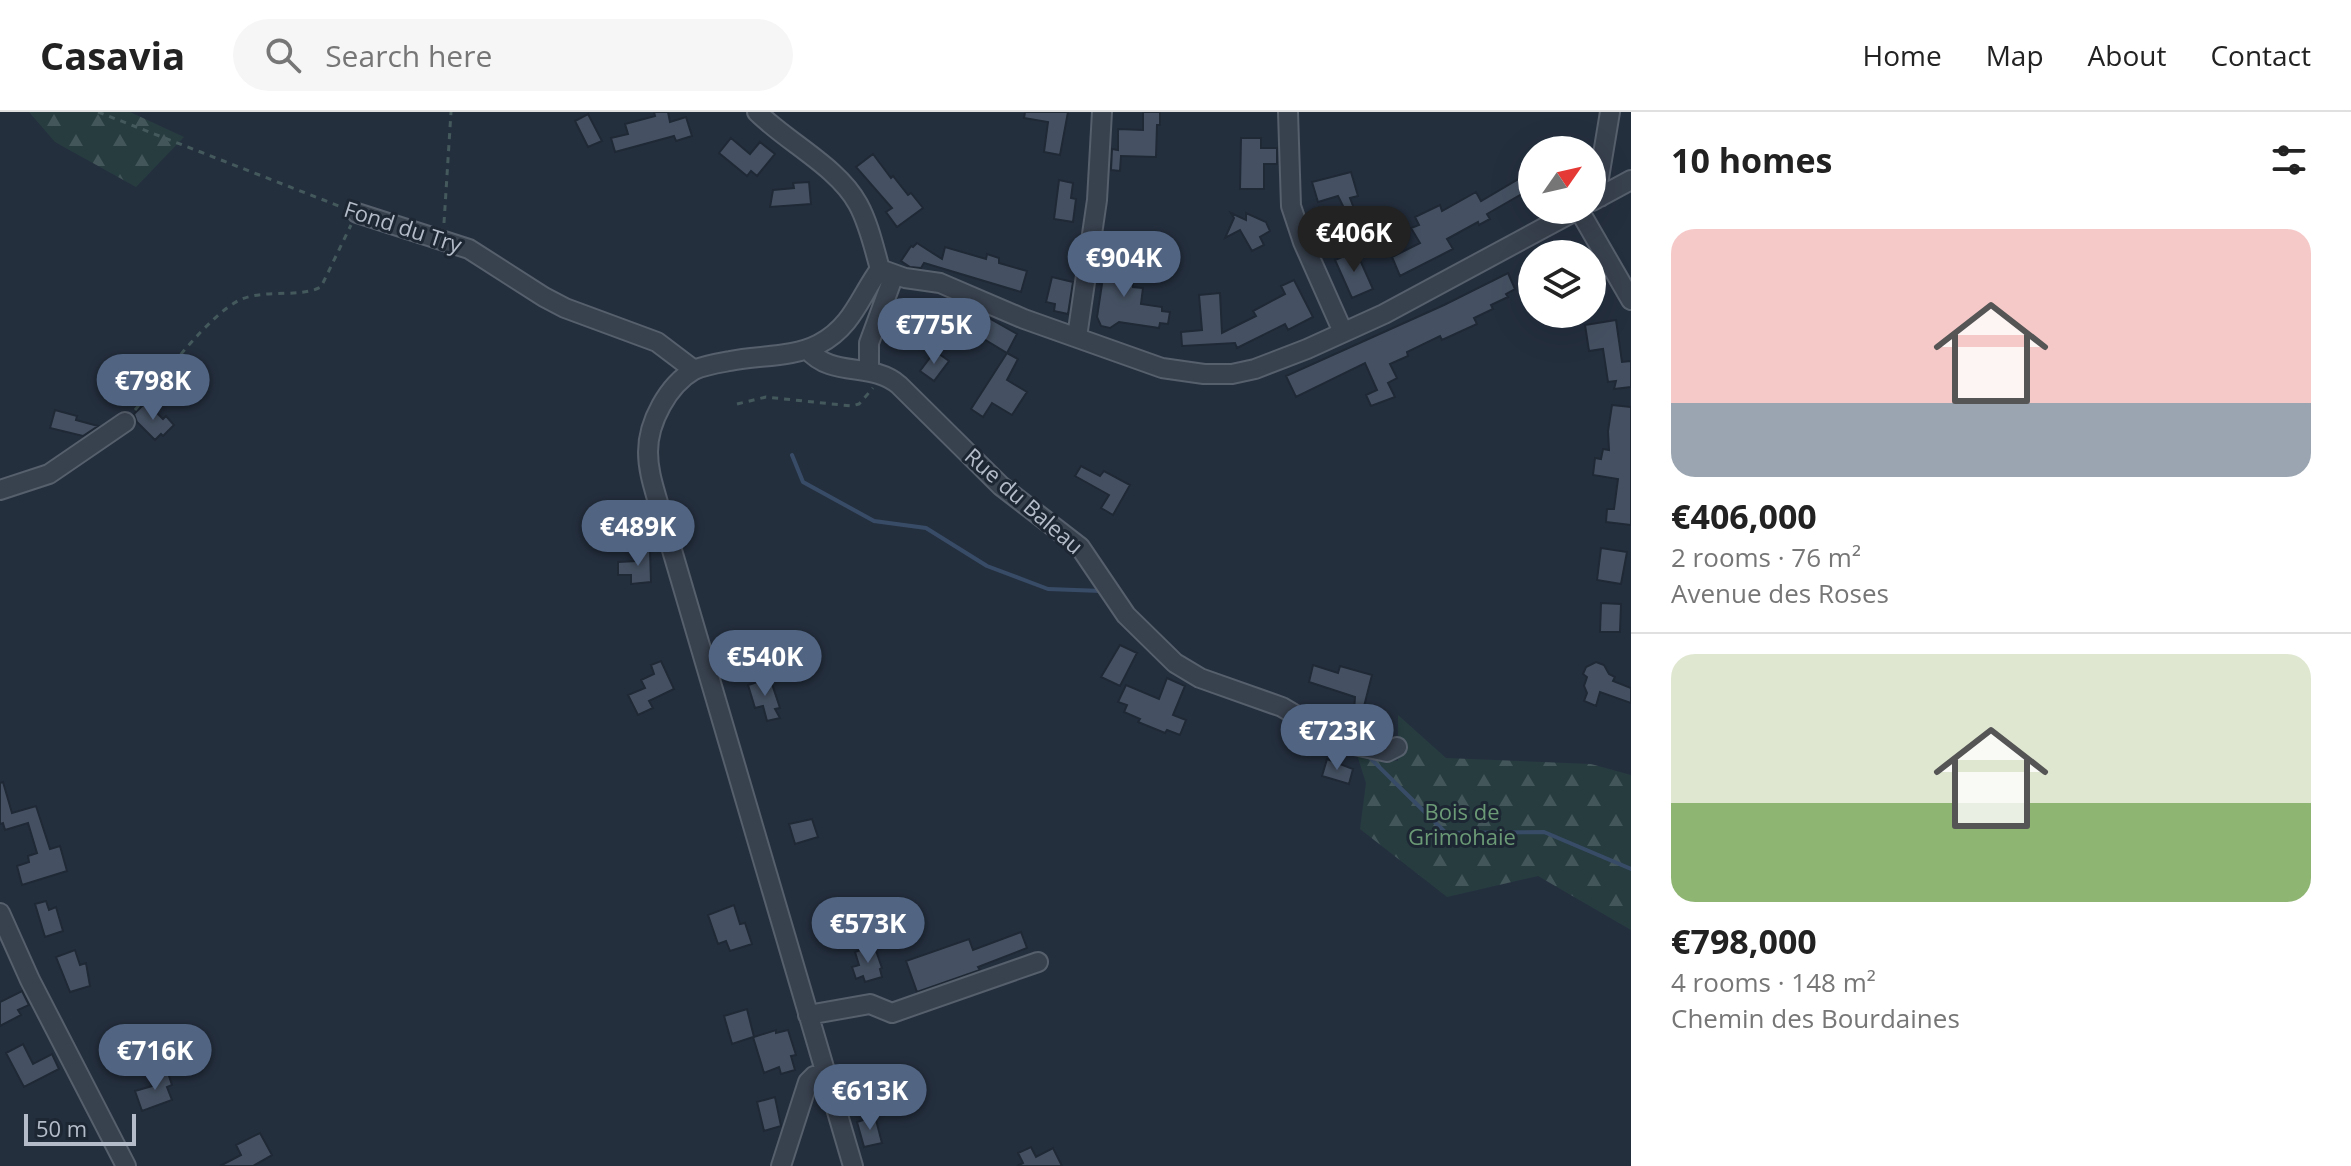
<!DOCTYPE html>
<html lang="en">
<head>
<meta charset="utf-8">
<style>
  :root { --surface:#fff; --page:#f6f6f6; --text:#222; --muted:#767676; --line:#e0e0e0; --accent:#516482 }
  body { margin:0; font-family:"Open Sans",sans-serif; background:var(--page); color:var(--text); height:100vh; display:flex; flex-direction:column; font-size:30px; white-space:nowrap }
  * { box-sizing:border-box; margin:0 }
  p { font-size:26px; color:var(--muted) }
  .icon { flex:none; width:44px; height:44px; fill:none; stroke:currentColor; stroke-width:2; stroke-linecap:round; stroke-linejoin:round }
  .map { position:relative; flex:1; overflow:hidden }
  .panel { display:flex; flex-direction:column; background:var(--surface); width:720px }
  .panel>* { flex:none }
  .needle { width:52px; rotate:56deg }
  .controls { position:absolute; left:1518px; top:24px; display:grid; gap:16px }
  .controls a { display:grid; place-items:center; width:88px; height:88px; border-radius:50%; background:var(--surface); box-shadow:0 8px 32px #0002; font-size:40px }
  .scale { position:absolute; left:24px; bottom:20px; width:112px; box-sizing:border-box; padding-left:8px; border:4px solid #b4bcc9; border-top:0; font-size:22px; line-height:28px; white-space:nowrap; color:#b4bcc9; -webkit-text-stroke:6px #1d2633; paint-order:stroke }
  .price { position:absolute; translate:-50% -68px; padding:0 18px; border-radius:28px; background:var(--accent); color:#fff; font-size:26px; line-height:52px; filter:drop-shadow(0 2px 4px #0008) }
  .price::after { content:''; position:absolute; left:50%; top:48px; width:24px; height:18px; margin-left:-12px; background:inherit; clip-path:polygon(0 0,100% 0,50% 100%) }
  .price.selected { background:#222; color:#fff }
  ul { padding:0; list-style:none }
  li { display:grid; align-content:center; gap:16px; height:424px; padding:0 40px }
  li+li { border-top:2px solid var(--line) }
  li span { display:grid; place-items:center; height:248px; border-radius:24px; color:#555 }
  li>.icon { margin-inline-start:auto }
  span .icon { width:144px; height:144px; fill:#fffc; stroke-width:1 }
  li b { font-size:34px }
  h2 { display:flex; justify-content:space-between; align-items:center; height:96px; padding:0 40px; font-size:34px }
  header { display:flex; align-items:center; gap:48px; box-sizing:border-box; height:112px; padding:0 40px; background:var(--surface); border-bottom:2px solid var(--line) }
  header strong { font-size:38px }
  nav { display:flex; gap:44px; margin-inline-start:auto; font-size:28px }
  .search { width:560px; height:72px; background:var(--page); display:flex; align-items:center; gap:20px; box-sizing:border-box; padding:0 28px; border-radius:44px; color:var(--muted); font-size:30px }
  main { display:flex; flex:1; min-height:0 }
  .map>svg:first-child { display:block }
</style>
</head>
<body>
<header>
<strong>Casavia</strong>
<div class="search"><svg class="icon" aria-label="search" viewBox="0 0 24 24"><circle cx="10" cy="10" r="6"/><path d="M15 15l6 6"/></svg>Search here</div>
<nav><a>Home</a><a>Map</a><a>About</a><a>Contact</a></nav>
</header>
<main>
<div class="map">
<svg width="1631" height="1054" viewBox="0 0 1631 1054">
  <defs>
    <pattern id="forest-firs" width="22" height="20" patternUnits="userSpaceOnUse" patternTransform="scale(2)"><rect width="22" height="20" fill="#263c3f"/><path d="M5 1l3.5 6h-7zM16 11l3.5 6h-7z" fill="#435659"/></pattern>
  </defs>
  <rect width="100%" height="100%" fill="#242f3e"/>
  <path fill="url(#forest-firs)" d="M29,0H130L184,25L136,75L55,30Z
    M1398,603L1446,646L1591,652L1631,663V818L1538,764L1447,785L1360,717L1366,671L1357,643L1398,649Z"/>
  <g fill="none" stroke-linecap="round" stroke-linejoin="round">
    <path stroke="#394c67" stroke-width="4" d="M792,343L803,370L874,409L926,416L987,454L1048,477L1102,479
      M1367,643L1446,721L1544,720L1631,757"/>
  </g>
  <path fill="#455162" stroke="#1f2835" stroke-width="2" d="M654,0H668L670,10L686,5L692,24L676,29L674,24L615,40L611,26L628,22L625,12L655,4Z
    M1025,0H1068L1060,43L1044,40L1048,10L1024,6Z
    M1143,0H1160V13H1157L1156,45L1121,44L1120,59L1111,58L1112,37L1118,38V17L1143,18Z
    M588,2L602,29L588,35L575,9Z
    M731,26L750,42L760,30L775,42L757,64L751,59L747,64L719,41Z
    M1241,26H1261V36H1277V52H1264V77H1240Z
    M873,42L891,66L893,64L908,83L911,81L923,96L897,115L886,100L892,96L856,55Z
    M1351,60L1358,84L1350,86L1358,107L1351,110L1338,84L1318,90L1312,70Z
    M1522,65L1529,78L1487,102L1490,107L1479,113L1478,110L1447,127L1453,137L1400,164L1392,145L1420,131L1411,116L1419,113L1415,105L1440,93L1442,99L1476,80L1481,89Z
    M1059,68L1073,71L1071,86L1076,87L1073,110L1054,107Z
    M809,70L811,92L770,95L773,78L794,76L793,71Z
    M1231,101L1246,108V101L1266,110L1270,119L1260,125L1264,133L1252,139L1240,118L1225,126L1234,106Z
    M917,131L942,147L945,135L986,147L987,142L999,146V151L1027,159L1021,180L924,151L921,156L910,155L901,149L911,134L913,135Z
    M1356,139L1373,177L1352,186L1335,148Z
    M1101,142L1122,147L1121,160L1131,162L1130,172H1133V175L1143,176L1141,192L1162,195V199L1170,200L1168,212L1160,211L1159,216L1119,210L1110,216L1101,214L1097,205L1102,172L1097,171Z
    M1508,161L1515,177L1506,182L1508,185L1491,193L1493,197L1474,206L1477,212L1442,228L1440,224L1407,240L1408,244L1390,252L1397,266L1388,271L1395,285L1371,294L1366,283L1377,278L1365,251L1296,285L1286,264L1444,193Z
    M1052,165L1073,170L1068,202L1054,199L1055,192L1046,190Z
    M1294,168L1313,205L1288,218L1285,212L1237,236L1235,231L1182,234L1181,220L1202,218L1199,183L1220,181L1222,221L1256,204L1253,199L1285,182L1281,174Z
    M980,201L1017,222L1007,241L969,218Z
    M1616,208L1622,250L1631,249V275L1614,277L1616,269L1608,270L1603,237L1589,239L1585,213Z
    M935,239L949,249L934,269L920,259Z
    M1007,241L1018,247L1007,268L1027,280L1012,303L992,291L983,305L971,297Z
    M146,290L163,307L166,304L174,313L163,324L161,322L155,328L137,310L134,302Z
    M1612,293L1631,295V413L1606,410L1607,397H1614L1618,367L1593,363L1595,346L1601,347L1603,337L1609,338L1608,319Z
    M55,298L77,304L76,308L98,314L83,324L50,316Z
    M1081,354L1100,364L1104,359L1130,373L1113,403L1101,396L1109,383L1075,364Z
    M1601,436L1627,440L1621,472L1597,468Z
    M636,437H650L651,470L631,472V463H618V450L636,449Z
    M1601,491L1621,492L1620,520H1600Z
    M1120,533L1137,541L1120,574L1101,565Z
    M661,549L674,577L649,589L653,596L638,603L628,583L645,576L641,568L654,562L651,553Z
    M1596,550L1604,553L1609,562L1615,565L1613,569L1631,576V591L1600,580L1596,594L1584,589L1587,581L1584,574L1587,565L1583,562L1586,555Z
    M1313,553L1338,561L1340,554L1372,563L1359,614L1353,613L1355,585L1309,570Z
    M770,566L780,596L775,597L780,606L767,609L763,594L755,596L748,573Z
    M1167,566L1185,574L1173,603L1186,608L1180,623L1167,618L1165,621L1138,610L1140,607L1124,600L1127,593L1118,590L1126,573L1159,587Z
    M1327,647L1353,657L1349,672L1322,664Z
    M3,670L12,701L36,694L50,737L60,734L67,759L22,773L17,754L29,750L28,744L37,741L28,711L5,718L3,711L0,712V671Z
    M812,707L818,725L795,732L789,712Z
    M46,789L49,798L56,795L63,819L45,825L35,792Z
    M734,793L740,812L745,811L752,832L730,839L726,829L718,832L708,803Z
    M1021,820L1027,836L978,855L980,858L917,880L906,849L969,827L973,838Z
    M874,833L882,856L880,857L882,865L865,870L863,864L856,867L852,855L859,853L855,840Z
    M75,838L80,853L86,851L90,874L70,880L56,845Z
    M22,879L29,893L18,898L21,903L0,914V890Z
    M747,897L754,925L776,918V921L788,918L796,943L791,944L795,958L781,962L779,955L764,961L753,925L732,932L724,904Z
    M23,932L33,952L52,942L59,957L24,975L6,941Z
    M167,958L172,973L167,975L172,988L142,999L135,979L152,974L148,965Z
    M775,985L781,1014L764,1019L757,990Z
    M875,1004L882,1031L864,1035L857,1010Z
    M260,1021L272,1043L253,1054H220L241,1043L236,1033Z
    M1031,1035L1036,1045L1053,1036L1062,1054H1017L1023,1051L1018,1041Z"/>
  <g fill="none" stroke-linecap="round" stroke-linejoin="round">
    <defs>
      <path id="minor" d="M757,0C787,30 838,55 858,92C869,112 874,136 880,157
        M1288,0L1291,94L1303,130L1343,220
        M1600,85L1598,72L1610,0
        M1592,89L1631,68
        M1579,98L1631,188
        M357,101L469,137L544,185L565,196L657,230L694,258
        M880,157L905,166L940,171L1024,207L1162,256L1204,262H1232L1255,257L1307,237L1384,202L1577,98
        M1077,225L1097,88L1102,0
        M807,237C833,267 871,249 899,273L1001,374L1080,435L1126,503L1175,551L1200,566L1282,595L1341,630L1387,640L1397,635
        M869,258V231L894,163
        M0,378L49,362L125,310
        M0,801L30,868L126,1054
        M808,903L870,892L892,901L1038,850
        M781,1054L808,970L814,964L825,960
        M853,1054L659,394C654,376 648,359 648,340C648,310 668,273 694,258C705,253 719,251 730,249C759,243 792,246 819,232C853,214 860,184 880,157"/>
    </defs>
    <use href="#minor" stroke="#565f6c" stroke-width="22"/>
    <path stroke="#44595c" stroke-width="3" stroke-dasharray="6 6" stroke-linecap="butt" d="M98,0L344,96
      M444,111L451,0
      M737,292L766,285L851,294L859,292L873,276
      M135,298C159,270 210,200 242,187C267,177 300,186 321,175L351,113"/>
    <use href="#minor" stroke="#38414e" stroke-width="18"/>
  </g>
  <g text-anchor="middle" stroke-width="6" stroke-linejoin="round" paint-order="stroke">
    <g font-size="22" fill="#b4bcc9" stroke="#1d2633">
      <text transform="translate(403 115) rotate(18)" y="8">Fond du Try</text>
      <text transform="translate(1024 389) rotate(41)" y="8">Rue du Baleau</text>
    </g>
    <g font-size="22" fill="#6b9a76" stroke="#1d2633">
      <text x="1462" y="708">Bois de<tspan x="1462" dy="25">Grimohaie</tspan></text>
    </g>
  </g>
</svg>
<div class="controls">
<a><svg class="needle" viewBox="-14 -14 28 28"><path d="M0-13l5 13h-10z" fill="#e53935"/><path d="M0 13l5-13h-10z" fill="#767676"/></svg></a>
<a><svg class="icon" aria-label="layers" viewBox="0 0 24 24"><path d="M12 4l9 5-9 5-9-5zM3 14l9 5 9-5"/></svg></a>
</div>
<div class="scale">50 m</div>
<b class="price selected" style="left:1354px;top:162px">€406K</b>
<b class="price" style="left:1124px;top:187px">€904K</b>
<b class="price" style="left:934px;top:254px">€775K</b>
<b class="price" style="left:153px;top:310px">€798K</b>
<b class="price" style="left:638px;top:456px">€489K</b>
<b class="price" style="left:765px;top:586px">€540K</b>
<b class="price" style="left:1337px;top:660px">€723K</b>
<b class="price" style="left:868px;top:853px">€573K</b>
<b class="price" style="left:155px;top:980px">€716K</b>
<b class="price" style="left:870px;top:1020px">€613K</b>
</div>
<section class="panel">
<h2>10 homes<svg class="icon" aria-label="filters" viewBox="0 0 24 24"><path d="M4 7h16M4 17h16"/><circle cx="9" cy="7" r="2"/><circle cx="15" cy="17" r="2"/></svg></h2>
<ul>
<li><span style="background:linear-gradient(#f6c9c9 70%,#9aa5b1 0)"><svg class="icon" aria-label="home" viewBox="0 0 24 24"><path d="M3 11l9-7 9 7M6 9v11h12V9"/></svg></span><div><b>€406,000</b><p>2 rooms · 76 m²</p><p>Avenue des Roses</p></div></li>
<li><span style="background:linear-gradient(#dfe7d0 60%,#8fb573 0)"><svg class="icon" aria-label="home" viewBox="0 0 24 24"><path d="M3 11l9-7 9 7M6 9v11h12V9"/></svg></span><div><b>€798,000</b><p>4 rooms · 148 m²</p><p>Chemin des Bourdaines</p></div></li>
</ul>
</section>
</main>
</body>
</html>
